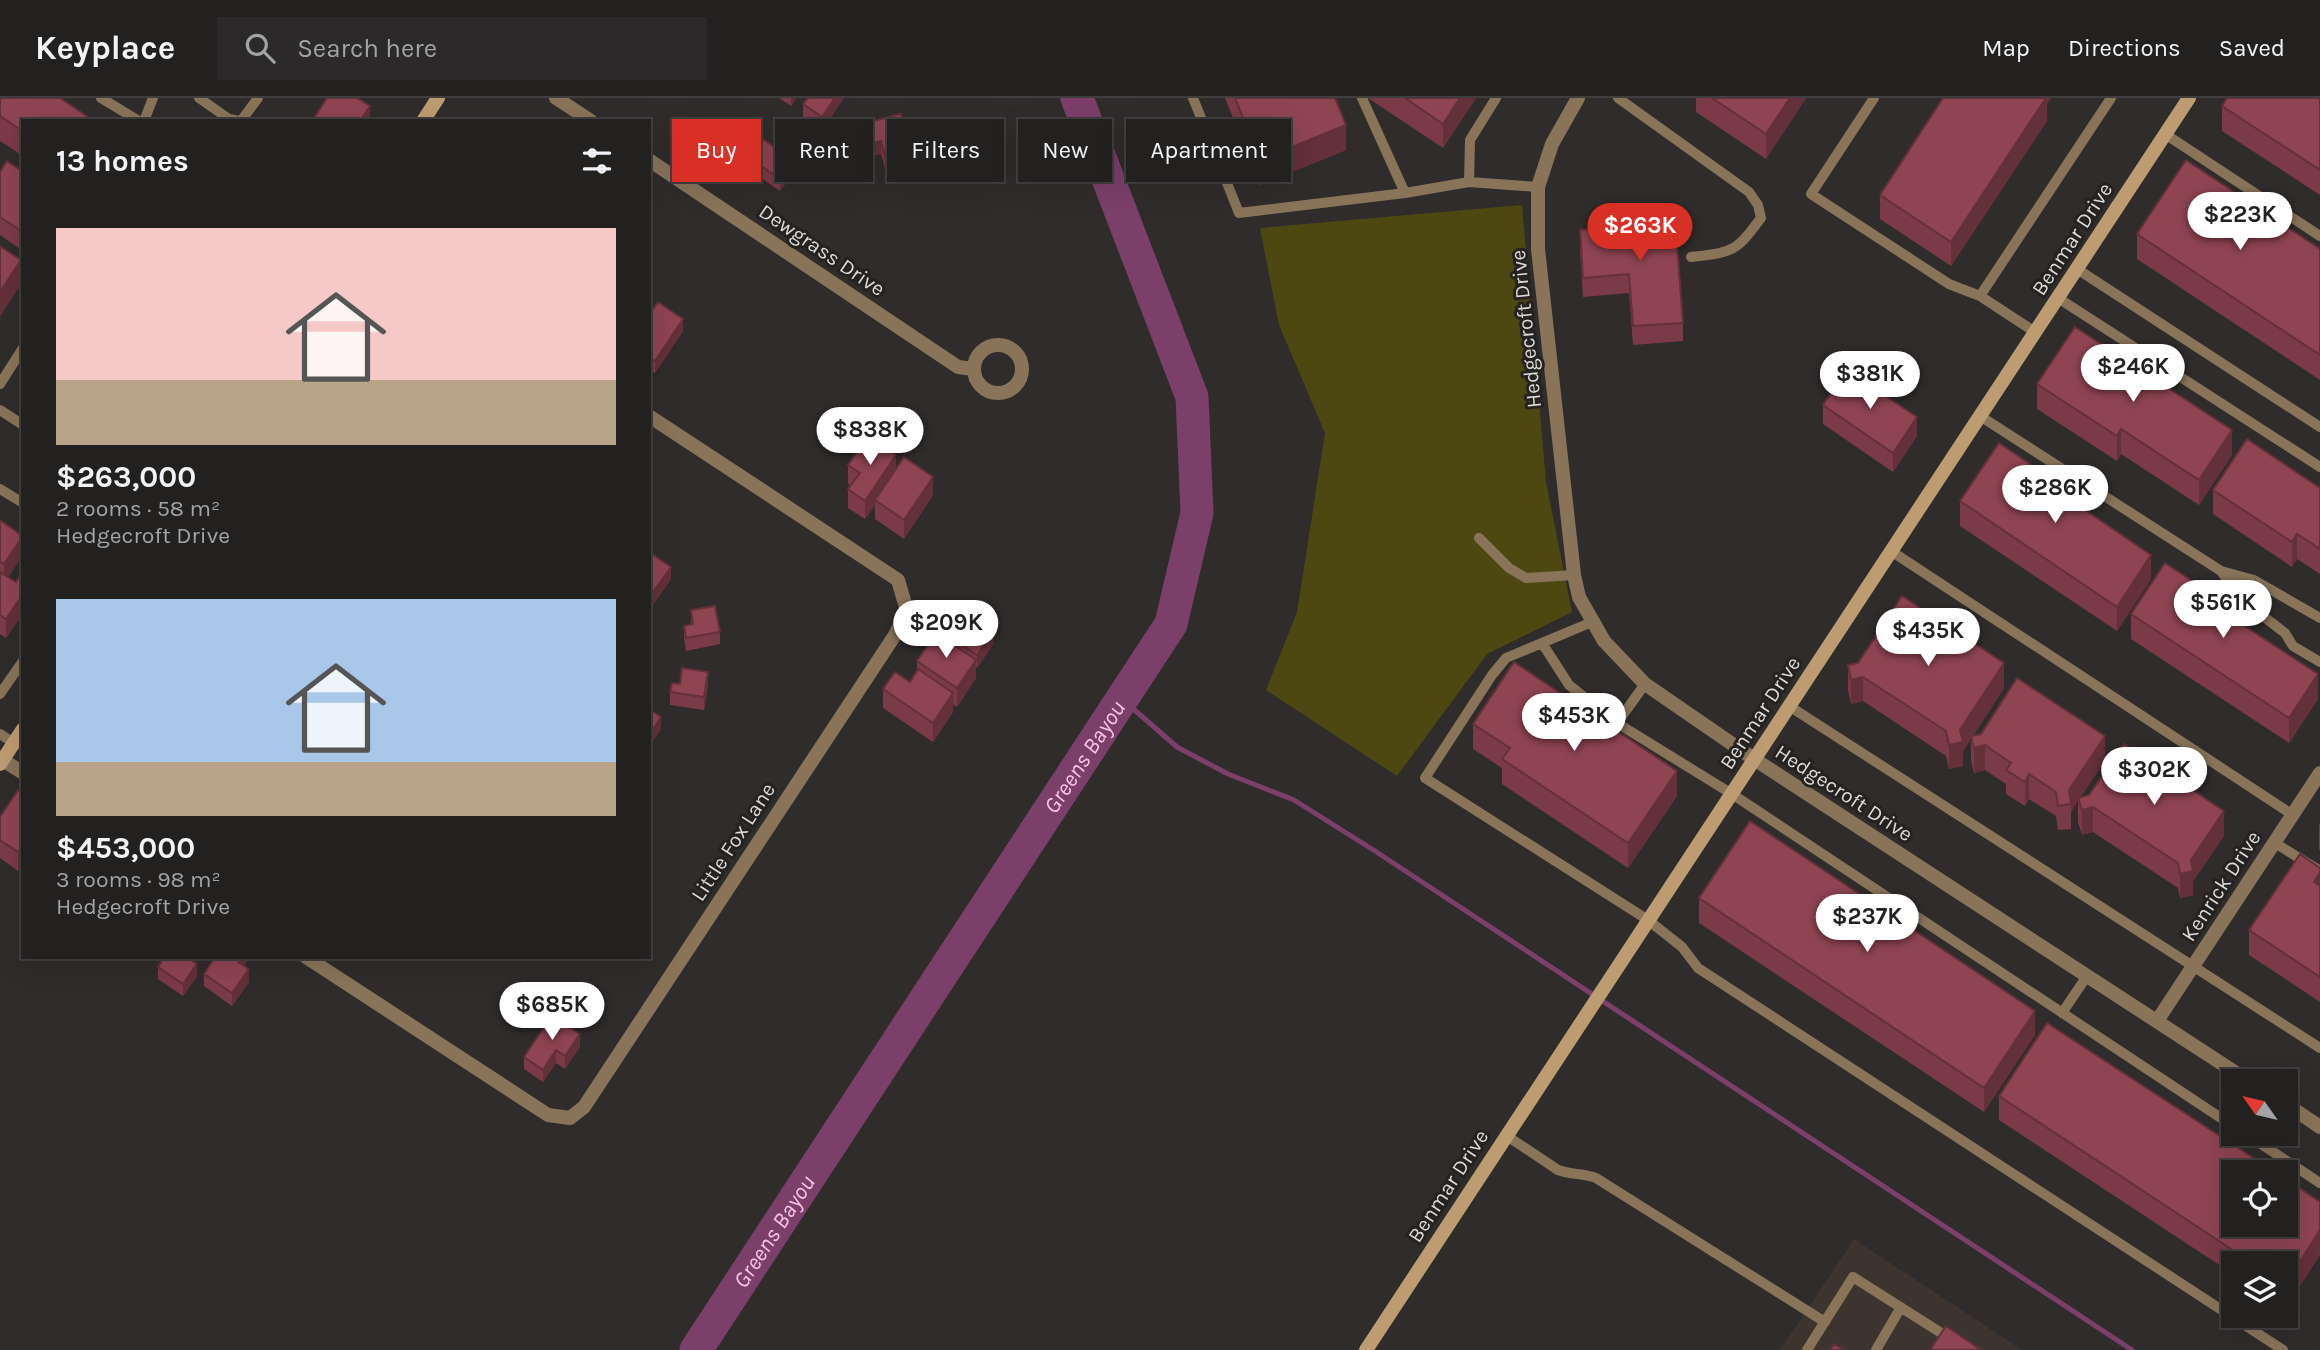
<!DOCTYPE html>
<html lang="en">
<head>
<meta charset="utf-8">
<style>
  :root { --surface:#232120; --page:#2b2929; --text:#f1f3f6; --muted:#a3a3a5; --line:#403e3e; --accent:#d93025 }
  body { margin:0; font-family:Karla,sans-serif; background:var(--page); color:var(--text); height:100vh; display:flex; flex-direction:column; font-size:26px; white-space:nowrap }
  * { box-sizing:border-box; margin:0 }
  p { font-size:23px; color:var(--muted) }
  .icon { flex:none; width:38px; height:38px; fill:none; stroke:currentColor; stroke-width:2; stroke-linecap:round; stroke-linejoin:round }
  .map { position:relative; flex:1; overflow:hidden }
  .drawer { position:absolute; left:21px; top:21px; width:630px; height:840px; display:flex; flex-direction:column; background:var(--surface); border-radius:0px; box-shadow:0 7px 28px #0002,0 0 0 2px var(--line) }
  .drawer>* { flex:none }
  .hud { position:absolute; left:672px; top:21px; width:665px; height:63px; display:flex; gap:14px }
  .needle { width:46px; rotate:304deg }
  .tools { position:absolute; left:2221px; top:971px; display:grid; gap:14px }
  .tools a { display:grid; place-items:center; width:77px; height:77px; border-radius:0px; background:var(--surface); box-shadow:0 7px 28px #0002,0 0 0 2px var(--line); font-size:35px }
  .price { position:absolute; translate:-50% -60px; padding:0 16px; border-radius:24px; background:#fff; color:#222; font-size:23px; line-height:46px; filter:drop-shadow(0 2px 4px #0008) }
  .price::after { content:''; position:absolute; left:50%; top:42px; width:21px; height:16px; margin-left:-10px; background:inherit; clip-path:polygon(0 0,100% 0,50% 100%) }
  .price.current { background:var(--accent); color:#fff }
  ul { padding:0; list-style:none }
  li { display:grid; align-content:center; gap:14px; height:371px; padding:0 35px }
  li span { display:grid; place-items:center; height:217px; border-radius:0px; color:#555 }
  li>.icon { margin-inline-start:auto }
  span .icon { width:126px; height:126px; fill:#fffc; stroke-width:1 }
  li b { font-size:30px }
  h2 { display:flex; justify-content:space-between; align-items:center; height:84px; padding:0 35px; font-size:30px }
  .chip { padding:0 24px; border-radius:0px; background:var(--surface); box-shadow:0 7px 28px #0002,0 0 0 2px var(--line); font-size:24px; line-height:63px }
  .chip.current { background:var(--accent); color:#fff }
  header { display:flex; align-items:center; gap:42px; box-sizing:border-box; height:98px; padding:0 35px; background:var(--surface); border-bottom:2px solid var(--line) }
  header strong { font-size:33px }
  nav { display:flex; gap:38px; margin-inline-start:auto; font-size:24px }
  .search { width:490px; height:63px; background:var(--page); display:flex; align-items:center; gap:18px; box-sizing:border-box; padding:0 24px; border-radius:0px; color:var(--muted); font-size:26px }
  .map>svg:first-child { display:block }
</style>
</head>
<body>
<header>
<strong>Keyplace</strong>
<div class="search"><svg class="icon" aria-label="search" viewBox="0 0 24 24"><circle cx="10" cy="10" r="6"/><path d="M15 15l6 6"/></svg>Search here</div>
<nav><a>Map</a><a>Directions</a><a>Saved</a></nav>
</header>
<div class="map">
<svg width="2320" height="1252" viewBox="0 0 2320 1252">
  <rect width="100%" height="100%" fill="#2f2c2b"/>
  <path fill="#3d3430" d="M1854,1141L2022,1252H1780Z"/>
  <path fill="#4d4811" d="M1522,107L1546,384L1572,514L1487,556L1397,678L1266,592L1297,514L1325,335L1279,227L1260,130Z"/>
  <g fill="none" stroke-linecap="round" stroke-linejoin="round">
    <path stroke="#7b3f6a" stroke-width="5" d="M1122,601L1177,649L1228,676L1294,702L1375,753L2132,1252"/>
    <path stroke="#7b3f6a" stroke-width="33" id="s1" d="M696,1252L1171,526L1197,415L1192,299L1077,0"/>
    <path stroke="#89745a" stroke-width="10" d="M101,0L139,23
      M199,0L229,21L239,23
      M1193,0L1239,115L1405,95L1469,84L1538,89
      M1362,0L1405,95
      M1618,0L1749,94L1758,107L1761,120C1735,155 1733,154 1691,159
      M1874,0L1811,96L1949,186L1980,198L2035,234
      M144,23L153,0
      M241,23L258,0
      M2165,36L2320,138
      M1469,84L1470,42L1496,0
      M2077,171L2320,329
      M1980,198L2111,0
      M2058,200L2320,369
      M0,286L23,250
      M0,312L23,327
      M1980,318L2221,473L2254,482L2320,520
      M0,391L23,405
      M1479,440L1509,470L1526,480L1574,477
      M1891,453L2293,717
      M2221,473L2241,501L2285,535L2293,548L2320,564
      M1592,524L1506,560L1492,577L1425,680L1648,822L1682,849L1698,870L2283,1252
      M1542,545L1569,587L1617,625L1732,696L2233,1028
      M0,596L23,563
      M1789,608L2320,950
      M1617,625L1645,586
      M0,636L14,645
      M2275,745L2320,773
      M2062,915L2087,878
      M2246,1036L2320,1085
      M1507,1038L1558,1072C1571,1077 1584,1075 1596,1080L1825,1224
      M1807,1252L1853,1179L1968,1252
      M1876,1252L1901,1209"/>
    <path stroke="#89745a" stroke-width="14" d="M556,0L591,23
      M1578,0L1552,46L1538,89V151L1574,477L1579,499L1604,543L1645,586L1754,661L2250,984
      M649,62L958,269L974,271
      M974 271a24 24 0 1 1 48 0a24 24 0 1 1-48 0Z
      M3,662L23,675
      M306,859L548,1017L570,1020L584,1009L895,537L907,513L898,482L649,318
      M2157,923L2320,675
      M2286,1006L2320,1029"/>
    <path stroke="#be9c72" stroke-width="14" d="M423,23L438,0
      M0,666L23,631
      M1366,1252L2189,0"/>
  </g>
  <path fill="#7b3a47" d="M0,0L23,23V58L0,43Z
    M779,0H796L791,8Z
    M808,0H844L822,32L803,19V6Z
    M1225,0H1335L1346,52L1260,87Z
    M1368,0H1476L1443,50Z
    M1696,0H1806L1766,61L1696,14Z
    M1943,0H2051L2047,6V23L1951,168L1880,121V97Z
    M2320,0V97L2222,33V8Z
    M866,25L912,71L887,78L881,56L871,58L866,37Z
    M750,60L793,75L780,93L750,72Z
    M0,74H23V153L0,137Z
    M1624,113L1683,225V243L1633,247L1629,195L1583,199L1580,151V132L1624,128Z
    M2137,136L2320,151V282L2137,161Z
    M649,217L683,233L655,275L649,272Z
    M2037,286L2232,357L2199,407L2121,356L2117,363L2037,311Z
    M1823,307L1917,338L1893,374L1823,326Z
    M848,367L896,371L933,397L904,441L875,421V407L865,421L848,410V391L851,387L848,386Z
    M2320,390V476L2297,461L2292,469L2213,416V392Z
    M1960,403L2151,481L2117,533L1960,428Z
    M0,422L23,438V457L8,479L16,484L23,474V515L6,540L0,536Z
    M649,454L671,481L653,507L649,504Z
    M691,512L720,534V546L686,553L684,540V528L691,526Z
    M2131,516L2318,601L2289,645L2131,541Z
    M937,530L994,545L977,570L976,569V580L957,609L953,606V614L933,644L883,610V591L910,584L917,573V563L937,535Z
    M1848,567L2004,590L1973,638L2105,663L2080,699L2224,738L2193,783V797L2180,800L2178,790L2093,734L2082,737L2078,724V702L2071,714V731L2058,732L2056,718L2029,701L2025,708L2006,696V686L1985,672L1974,675L1971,663V641L1963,653V668L1949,671L1946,658L1863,603L1851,606L1848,592Z
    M680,586L708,587L704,612L670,607V594Z
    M1473,626L1677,698L1628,770L1502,686V670L1473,651Z
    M23,695L18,773L0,760V719Z
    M2320,725V752L2319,751V727Z
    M2320,770V904L2249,857V832Z
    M1699,800L2035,937L1984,1014L1699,825Z
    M150,859H162L158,864Z
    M249,859L244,868L249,884L232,908L204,888V876Z
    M158,869L197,878L183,898L158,881Z
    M580,949L565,971L556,965L543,984L524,971V959Z
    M1999,998L2320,1157L2286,1209V1166H2233V1176L1999,1022Z"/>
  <path fill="#643039" d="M791,0H796L791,8Z
    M835,0H844L822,32V19Z
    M1460,0H1476L1443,50V26Z
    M1790,0H1806L1766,61V36Z
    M2039,0H2051L2047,6V23L1951,168V144Z
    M370,8V23H360Z
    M1346,27V52L1260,87V62Z
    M881,43V56L871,58V46Z
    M912,59V71L887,78V65Z
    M793,62V75L780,93V81Z
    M21,162V186L0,219V194Z
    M683,221V233L655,275V263Z
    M1917,319V338L1893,374V355Z
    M2121,331V356L2117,363V338Z
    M2232,332V357L2199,407V382Z
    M896,357V376L875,402V407L865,421V403Z
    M933,379V397L904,441V422Z
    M2297,436V461L2292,469V444Z
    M23,438V457L4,484V466Z
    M2151,457V481L2117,533V509Z
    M671,469V481L653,507V494Z
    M23,496V515L6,540V521Z
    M2244,517V542L2240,525Z
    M994,532V545L977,570V557Z
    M976,562V580L957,609V590Z
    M2004,565V590L1963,653V668L1949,671V647L1960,632Z
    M708,574V587L704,612V599Z
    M2318,576V601L2289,645V620Z
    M1863,579V603L1851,606V582Z
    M953,595V614L933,644V625Z
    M661,619V632L649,649V637Z
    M2105,638V663L2071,714L2069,692Z
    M1985,647V672L1974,675V650Z
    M1677,673V698L1628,770V745Z
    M2029,676V701L2025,708V684Z
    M2093,709V734L2082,737V712Z
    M2224,713V738L2193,783V797L2180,800V776L2191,762Z
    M23,747V766L18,773V754Z
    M2320,774V798L2314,784Z
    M241,859H249V860L238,877V864Z
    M197,866V878L183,898V886Z
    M249,871V884L232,908V895Z
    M2035,913V937L1984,1014V990Z
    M580,936V949L565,971V958Z
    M556,952V965L543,984V972Z
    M2320,1132V1157L2286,1209V1185Z"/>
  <path fill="#8f4452" stroke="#643039" stroke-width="2" d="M0,0H60L94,23H23V33L0,18Z
    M327,0H357L370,8L360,23H312Z
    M808,0H835L822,19L803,6Z
    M1235,0H1335L1346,27L1260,62Z
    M1405,0H1460L1443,26Z
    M1712,0H1790L1766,36Z
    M1943,0H2046L1951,144L1880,97Z
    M2227,0H2320V72L2222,8Z
    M901,16L912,59L887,65L881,43L871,46L866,25Z
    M763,41L793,62L780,81L750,60Z
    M2186,62L2320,151V257L2137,136Z
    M7,63L23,74V134L0,119V74Z
    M1674,109L1683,225L1633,228L1629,176L1583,180L1580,132L1625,128L1624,113Z
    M0,148L21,162L0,194Z
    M658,204L683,221L655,263L649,259V217Z
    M2075,229L2232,332L2199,382L2121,331L2117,338L2037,286Z
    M1847,272L1917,319L1893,355L1823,307Z
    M868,338L896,357L865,403L848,391L860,375L848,367Z
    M2247,341L2320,390V451L2297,436L2292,444L2213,392Z
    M1999,345L2076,397L2072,403L2151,457L2117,509L1960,403Z
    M904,359L933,379L904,422L875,402Z
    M0,422L23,438L4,466L0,463Z
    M649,454L671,469L653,494L649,492Z
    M2165,465L2244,517L2240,525L2318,576L2289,620L2131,516Z
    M0,474L16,484L23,474V496L6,521L0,517Z
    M1902,498L2004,565L1960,632L1963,644L1949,647L1946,633L1863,579L1851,582L1848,567L1858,565Z
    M954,505L994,532L977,557L937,530Z
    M715,508L720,534L686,540L684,528L693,526L691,512Z
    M936,535L976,562L957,590L917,563Z
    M1514,564L1677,673L1628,745L1502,661L1510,650L1473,626Z
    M682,570L708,574L704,599L670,594L672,585L680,586Z
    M918,571L953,595L933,625L883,591L895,574L910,584Z
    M2017,580L2105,638L2069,692L2071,706L2058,708L2056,694L2029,676L2025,684L2006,672L2011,665L1985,647L1974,650L1971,638L1981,636Z
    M649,611L661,619L649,637Z
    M2124,646L2224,713L2191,762L2193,773L2180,776L2178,765L2093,709L2082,712L2078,700L2089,697Z
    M18,692L23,695V747L18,754L0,742V719Z
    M1750,723L2035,913L1984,990L1699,800Z
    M2300,756L2320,770V774L2314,784L2320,788V879L2249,832Z
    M164,859H187L197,866L183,886L158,869Z
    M215,859H241L238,864L249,871L232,895L204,876Z
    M552,917L580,936L565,958L556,952L543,972L524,959Z
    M2047,925L2275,1074H2233V1127H2286V1081L2320,1104V1132L2286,1185V1166H2254L1999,998Z
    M1946,1228L1981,1252H1930Z
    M1834,1246L1844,1252H1830Z"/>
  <g text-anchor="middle" stroke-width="6" stroke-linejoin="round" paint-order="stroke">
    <g font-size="21" fill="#dcdad9" stroke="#252221">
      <text transform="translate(2072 141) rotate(-57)" y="7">Benmar Drive</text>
      <text transform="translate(822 152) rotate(34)" y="7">Dewgrass Drive</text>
      <text transform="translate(1526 231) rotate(-96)" y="7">Hedgecroft Drive</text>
      <text transform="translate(1760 615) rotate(-57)" y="7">Benmar Drive</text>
      <text transform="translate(1844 695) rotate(33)" y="7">Hedgecroft Drive</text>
      <text transform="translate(733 744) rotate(-57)" y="7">Little Fox Lane</text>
      <text transform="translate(2221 788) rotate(-57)" y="7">Kenrick Drive</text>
      <text transform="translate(1448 1088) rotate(-57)" y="7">Benmar Drive</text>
    </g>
    <g font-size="23" font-style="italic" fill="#f9c1e7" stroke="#252221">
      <text dy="8" stroke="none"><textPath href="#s1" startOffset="709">Greens Bayou</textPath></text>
      <text dy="8" stroke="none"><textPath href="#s1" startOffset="142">Greens Bayou</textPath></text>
    </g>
  </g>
</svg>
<div class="tools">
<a><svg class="needle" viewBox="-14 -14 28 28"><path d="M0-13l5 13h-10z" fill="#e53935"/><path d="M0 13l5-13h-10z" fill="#a3a3a5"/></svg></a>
<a><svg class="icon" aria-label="locate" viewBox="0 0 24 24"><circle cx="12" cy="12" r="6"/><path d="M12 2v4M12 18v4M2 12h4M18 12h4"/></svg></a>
<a><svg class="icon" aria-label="layers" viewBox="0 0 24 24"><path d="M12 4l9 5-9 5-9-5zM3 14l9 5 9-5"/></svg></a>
</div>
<b class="price" style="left:2240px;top:154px">$223K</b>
<b class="price current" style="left:1640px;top:165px">$263K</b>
<b class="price" style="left:2133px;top:306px">$246K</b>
<b class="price" style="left:1870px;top:313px">$381K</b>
<b class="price" style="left:870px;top:369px">$838K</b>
<b class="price" style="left:2055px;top:427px">$286K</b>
<b class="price" style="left:2223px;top:542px">$561K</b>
<b class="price" style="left:946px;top:562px">$209K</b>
<b class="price" style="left:1928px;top:570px">$435K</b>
<b class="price" style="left:1574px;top:655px">$453K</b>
<b class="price" style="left:2154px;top:709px">$302K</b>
<b class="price" style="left:1867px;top:856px">$237K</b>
<b class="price" style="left:552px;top:944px">$685K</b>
<div class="hud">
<a class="chip current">Buy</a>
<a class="chip">Rent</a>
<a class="chip">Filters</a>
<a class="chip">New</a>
<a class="chip">Apartment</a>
</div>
<section class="drawer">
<h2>13 homes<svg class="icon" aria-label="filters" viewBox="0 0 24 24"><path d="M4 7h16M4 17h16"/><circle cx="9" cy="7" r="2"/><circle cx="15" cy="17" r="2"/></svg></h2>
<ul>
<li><span style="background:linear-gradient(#f6c9c9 70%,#b9a48a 0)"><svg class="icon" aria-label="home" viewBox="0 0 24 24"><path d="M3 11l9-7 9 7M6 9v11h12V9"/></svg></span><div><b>$263,000</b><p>2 rooms · 58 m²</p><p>Hedgecroft Drive</p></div></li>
<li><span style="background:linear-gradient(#a9c7e8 75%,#b9a48a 0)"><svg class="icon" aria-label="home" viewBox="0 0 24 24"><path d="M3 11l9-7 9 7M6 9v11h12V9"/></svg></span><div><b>$453,000</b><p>3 rooms · 98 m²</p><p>Hedgecroft Drive</p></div></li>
</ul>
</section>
</div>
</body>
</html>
